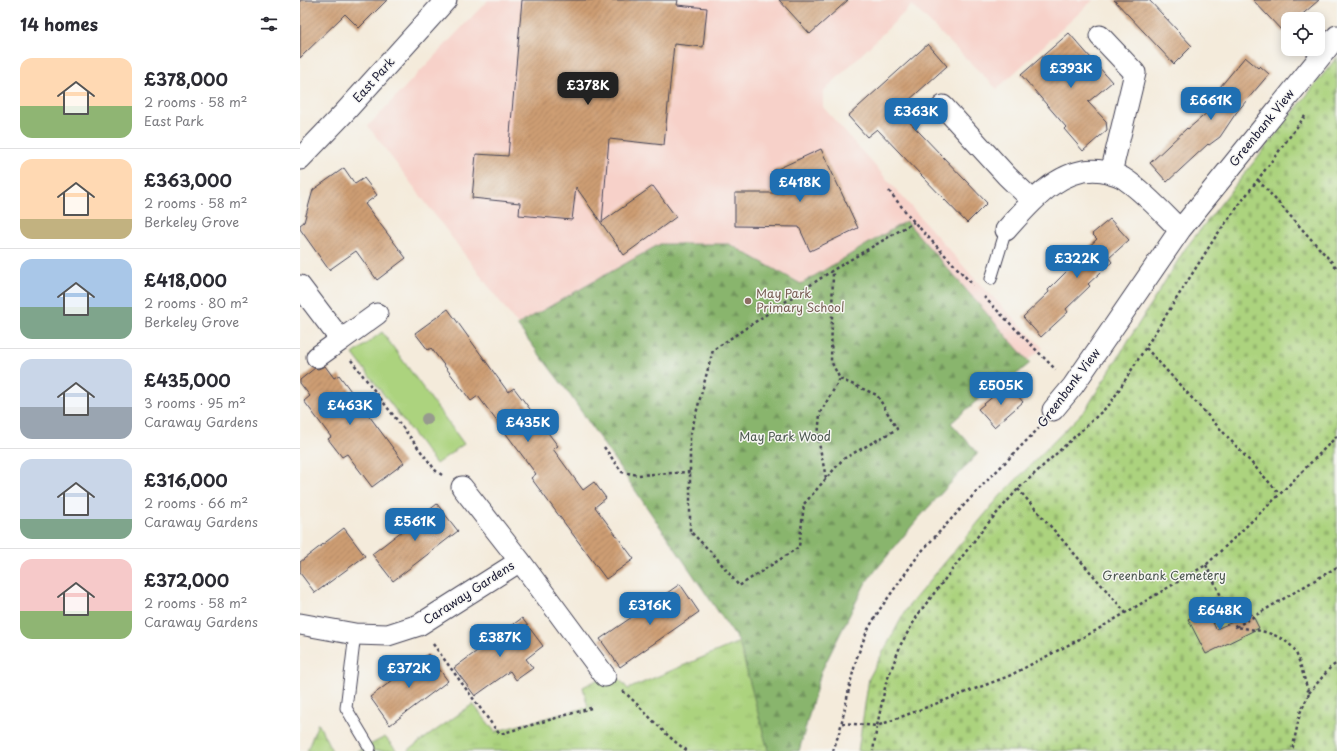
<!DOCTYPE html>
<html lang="en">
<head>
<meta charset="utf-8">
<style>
  :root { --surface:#fff; --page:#f2f2f3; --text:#2b2b33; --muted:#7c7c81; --line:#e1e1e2; --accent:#1f6fb2 }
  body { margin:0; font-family:"Playpen Sans",sans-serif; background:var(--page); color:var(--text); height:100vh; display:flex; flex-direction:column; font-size:15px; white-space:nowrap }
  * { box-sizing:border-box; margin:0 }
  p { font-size:13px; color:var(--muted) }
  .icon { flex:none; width:22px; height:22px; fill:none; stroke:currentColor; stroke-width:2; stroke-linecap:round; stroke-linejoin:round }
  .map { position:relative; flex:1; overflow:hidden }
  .drawer { display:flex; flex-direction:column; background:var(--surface); width:300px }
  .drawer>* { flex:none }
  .buttons { position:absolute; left:981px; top:12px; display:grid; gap:8px }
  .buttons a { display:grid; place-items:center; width:44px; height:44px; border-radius:8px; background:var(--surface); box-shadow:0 2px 10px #0003; font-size:20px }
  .price { position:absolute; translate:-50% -34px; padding:0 9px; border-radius:8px; background:var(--accent); color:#fff; font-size:13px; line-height:26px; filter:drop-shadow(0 1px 2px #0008) }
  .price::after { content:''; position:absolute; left:50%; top:24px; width:12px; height:9px; margin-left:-6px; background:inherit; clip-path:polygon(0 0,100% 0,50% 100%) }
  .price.on { background:#222; color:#fff }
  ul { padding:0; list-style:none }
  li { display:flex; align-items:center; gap:12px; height:100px; padding:0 20px }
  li+li { border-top:1px solid var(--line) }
  li span { display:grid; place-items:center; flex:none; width:112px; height:80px; border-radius:12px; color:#555 }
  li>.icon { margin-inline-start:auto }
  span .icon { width:48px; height:48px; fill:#fffc; stroke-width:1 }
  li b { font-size:17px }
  h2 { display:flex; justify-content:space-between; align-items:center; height:48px; padding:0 20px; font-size:17px }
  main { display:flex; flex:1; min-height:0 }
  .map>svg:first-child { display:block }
</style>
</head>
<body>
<main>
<section class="drawer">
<h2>14 homes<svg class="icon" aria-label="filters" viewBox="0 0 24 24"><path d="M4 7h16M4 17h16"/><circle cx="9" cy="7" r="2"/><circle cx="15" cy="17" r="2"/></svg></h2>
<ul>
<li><span style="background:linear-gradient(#ffd9b3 60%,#8fb573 0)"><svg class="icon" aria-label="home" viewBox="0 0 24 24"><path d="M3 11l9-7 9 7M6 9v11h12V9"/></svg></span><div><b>£378,000</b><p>2 rooms · 58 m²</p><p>East Park</p></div></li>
<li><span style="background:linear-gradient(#ffd9b3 75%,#c2b280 0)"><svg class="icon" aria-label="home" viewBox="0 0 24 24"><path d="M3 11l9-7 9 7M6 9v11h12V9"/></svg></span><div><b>£363,000</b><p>2 rooms · 58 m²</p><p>Berkeley Grove</p></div></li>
<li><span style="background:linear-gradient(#a9c7e8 60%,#7fa58c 0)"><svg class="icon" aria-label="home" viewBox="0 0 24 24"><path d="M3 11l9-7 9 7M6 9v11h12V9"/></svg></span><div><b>£418,000</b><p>2 rooms · 80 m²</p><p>Berkeley Grove</p></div></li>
<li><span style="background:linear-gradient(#c9d6e8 60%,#9aa5b1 0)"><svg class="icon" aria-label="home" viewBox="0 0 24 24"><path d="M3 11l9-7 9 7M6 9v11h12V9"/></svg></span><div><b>£435,000</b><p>3 rooms · 95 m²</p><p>Caraway Gardens</p></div></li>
<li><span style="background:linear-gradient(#c9d6e8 75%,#7fa58c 0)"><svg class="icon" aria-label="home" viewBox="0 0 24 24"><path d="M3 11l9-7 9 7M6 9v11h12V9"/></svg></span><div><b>£316,000</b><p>2 rooms · 66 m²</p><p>Caraway Gardens</p></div></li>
<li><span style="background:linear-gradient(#f6c9c9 65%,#8fb573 0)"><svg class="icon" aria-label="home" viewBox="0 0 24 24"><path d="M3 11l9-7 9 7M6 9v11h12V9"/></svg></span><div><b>£372,000</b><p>2 rooms · 58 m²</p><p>Caraway Gardens</p></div></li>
</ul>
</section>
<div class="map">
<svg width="1037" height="751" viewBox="0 0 1037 751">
  <defs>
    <pattern id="forest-firs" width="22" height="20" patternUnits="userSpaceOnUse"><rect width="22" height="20" fill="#89b56d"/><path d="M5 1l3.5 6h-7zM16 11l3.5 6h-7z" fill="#70935b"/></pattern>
    <pattern id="cemetery-stones" width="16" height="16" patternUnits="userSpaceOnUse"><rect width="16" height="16" fill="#acd37e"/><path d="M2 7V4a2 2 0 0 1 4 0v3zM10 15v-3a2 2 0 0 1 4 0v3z" fill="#94b56e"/></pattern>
    <pattern id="park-tufts" width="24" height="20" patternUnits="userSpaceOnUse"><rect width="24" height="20" fill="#acd37e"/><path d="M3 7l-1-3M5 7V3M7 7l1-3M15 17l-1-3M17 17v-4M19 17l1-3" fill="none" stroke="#94b56e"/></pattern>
    <pattern id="building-hatch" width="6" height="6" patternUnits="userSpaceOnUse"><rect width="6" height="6" fill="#ce9e73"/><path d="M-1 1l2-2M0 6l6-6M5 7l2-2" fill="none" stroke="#a78060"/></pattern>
  </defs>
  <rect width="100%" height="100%" fill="#f6f6f2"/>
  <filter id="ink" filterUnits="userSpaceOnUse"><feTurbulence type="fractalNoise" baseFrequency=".025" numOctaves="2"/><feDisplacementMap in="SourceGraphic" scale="8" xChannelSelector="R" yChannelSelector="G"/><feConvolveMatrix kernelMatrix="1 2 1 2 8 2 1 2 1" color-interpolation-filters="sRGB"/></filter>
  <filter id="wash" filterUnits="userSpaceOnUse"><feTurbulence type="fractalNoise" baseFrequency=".012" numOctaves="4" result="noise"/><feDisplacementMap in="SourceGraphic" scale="16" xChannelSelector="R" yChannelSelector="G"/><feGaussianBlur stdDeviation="0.9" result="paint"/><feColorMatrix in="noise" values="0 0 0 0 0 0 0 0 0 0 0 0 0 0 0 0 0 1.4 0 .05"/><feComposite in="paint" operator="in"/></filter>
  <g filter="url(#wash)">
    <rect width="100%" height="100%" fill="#f4ebdb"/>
    <path fill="#f7d1c9" d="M188,0H793L697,89L612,5L523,92V107L673,277L743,348L728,360L730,363L693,394L689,390L651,423L678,453L616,521L566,582L427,625L268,392L68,126Z"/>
    <path fill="#acd37e" stroke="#677a5c" d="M82,332L164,444L136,464L53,354Z"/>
    <path fill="url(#forest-firs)" stroke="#566c54" d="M606,221L730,363L693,394L689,390L651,423L678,453L616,521L566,582L521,672L499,751H468L439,642L268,392L217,325L360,244H429L501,284Z"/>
    <path fill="url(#cemetery-stones)" stroke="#677a5c" d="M1037,57V751H558L569,678L607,608L701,495L786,409L885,249Z"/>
    <path fill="url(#park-tufts)" stroke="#677a5c" d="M439,642L468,751H107L173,704L196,733L197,731L288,707L283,687L313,672L328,689Z
      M18,723L32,751H7Z
      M85,737L97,751H58Z"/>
    <g id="blocks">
      <path fill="url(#building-hatch)" d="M0,0H87L59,28L45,14L0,58Z
        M222,0H378L377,5L407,8L403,47L374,44L364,145L309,139L302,222L353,186L376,217L324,255L276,187L272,220L219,215L220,203L172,198L176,154L208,156Z
        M479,0H548L510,34Z
        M814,0H849L892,46L874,64Z
        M953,0H1019L997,19H988V27L983,32Z
        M769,33L812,82L788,102L806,121L807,130L783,151L764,129L766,127L721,75Z
        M628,44L647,66L598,110L687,203L667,223L577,129L567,137L548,116Z
        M945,57L958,68L960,66L969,74L936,113L920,137L909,145L908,144L867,182L850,163L887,128L888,129L929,94L920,87Z
        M521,149L558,228L510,251L499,227L435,226V193H483L473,171Z
        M44,168L55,184L64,178L77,195L65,204L106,258L77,280L56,251L29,270L0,229V225L4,222L13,190Z
        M810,219L829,240L809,258L812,262L788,284L790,286L766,309L768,312L741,337L723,317L749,292L748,290L771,267L769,265L797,239L792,234Z
        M148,309L208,392L214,388L258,446L253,449L283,490L294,482L306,498L295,507L334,559L306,579L231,478L236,474L178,396L171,401L131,348L128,350L115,333Z
        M25,366L34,378L39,375L104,463L72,487L47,454L42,457L28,439L31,437L4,401L10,396L0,383V380L15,368L18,369Z
        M708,384L723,402L694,427L678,409Z
        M137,504L158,531L93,581L72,554Z
        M44,528L65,556L15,593L0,573V562Z
        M380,584L399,612L320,667L300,639Z
        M907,610L916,629L952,614L959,628L906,654L888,619Z
        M222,618L243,646L226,659L233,668L216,680L210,671L175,696L154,668Z
        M128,654L148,681L90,725L70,697Z"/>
    </g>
  </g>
  <g filter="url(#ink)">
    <use href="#blocks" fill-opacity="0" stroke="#424053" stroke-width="1"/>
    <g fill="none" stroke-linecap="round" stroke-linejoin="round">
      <defs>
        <path id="service" d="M691,279L706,230
          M55,634L46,708L70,748"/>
        <path id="minor" d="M800,36L835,73L811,173
          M643,106L707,176L733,201
          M0,159L44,113L146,0
          M706,230C731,202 762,164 803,171C811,173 820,175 826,180C845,193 863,213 880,230
          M0,286L41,340L77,314
          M17,357L41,340
          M753,410L773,386L880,230L1037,36
          M162,487L220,561L305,676
          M0,624L55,634L88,635L119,625L220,561"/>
      </defs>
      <use href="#service" stroke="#424053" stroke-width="13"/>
      <use href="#minor" stroke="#424053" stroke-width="23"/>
      <path stroke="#424053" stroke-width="2.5" stroke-dasharray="3 3" stroke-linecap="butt" d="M1005,116L916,236L810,404L718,489L684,528L619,613L601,644L586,683L577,726L709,676L795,631L906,565L980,494L1037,436
        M958,180L1037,268
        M589,191L614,222L673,285
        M684,297L756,370
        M846,348L980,494
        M51,360L136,471L142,475
        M540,379L577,395L597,429L543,459L504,504L499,547L439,586L415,556L390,531V436L413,350L533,270L614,222
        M304,447L322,472L338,475L390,472
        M526,478L518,438L520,413L540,379L531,361L533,271
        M718,489L826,613
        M906,565L936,627C956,630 980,632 994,649C998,654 1006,685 1009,694L1000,713L992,751
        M936,627L1037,567
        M133,644L197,731L200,734L291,708
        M323,691C345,710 363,735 388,751
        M1009,693L1030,668L1037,663
        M542,723L577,726L573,751
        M533,751L540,730L551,680L557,657L567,631L580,609L620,553L679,489L739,428"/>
      <use href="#service" stroke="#fff" stroke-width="11"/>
      <use href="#minor" stroke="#fff" stroke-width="21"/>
    </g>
    <circle fill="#979a8e" cx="127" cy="419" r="6"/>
  </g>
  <circle fill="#8d6e63" stroke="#f6f6f2" stroke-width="1.5" cx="448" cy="301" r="4"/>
  <g text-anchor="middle" stroke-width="3" stroke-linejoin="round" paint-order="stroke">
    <g font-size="12" fill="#22223b" stroke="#f6f6f2">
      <text transform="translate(74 80) rotate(-48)" y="4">East Park</text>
      <text transform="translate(962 128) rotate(-51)" y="4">Greenbank View</text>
      <text transform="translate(769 388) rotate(-53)" y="4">Greenbank View</text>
      <text transform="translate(169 593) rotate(-33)" y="4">Caraway Gardens</text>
    </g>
    <g font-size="12" fill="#785e54" stroke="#f6f6f2" text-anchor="start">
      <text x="456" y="298">May Park<tspan x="456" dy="14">Primary School</tspan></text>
    </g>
    <g font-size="12" fill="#4b574f" stroke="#f6f6f2">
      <text x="485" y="441">May Park Wood</text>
      <text x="864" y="580">Greenbank Cemetery</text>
    </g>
  </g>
</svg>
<div class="buttons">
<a><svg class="icon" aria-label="locate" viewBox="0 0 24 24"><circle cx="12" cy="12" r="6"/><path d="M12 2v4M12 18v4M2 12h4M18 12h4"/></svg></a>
</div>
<b class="price" style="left:771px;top:89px">£393K</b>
<b class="price on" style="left:288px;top:106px">£378K</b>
<b class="price" style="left:911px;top:121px">£661K</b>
<b class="price" style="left:616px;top:132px">£363K</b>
<b class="price" style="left:500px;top:203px">£418K</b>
<b class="price" style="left:777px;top:279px">£322K</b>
<b class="price" style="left:701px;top:406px">£505K</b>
<b class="price" style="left:50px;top:426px">£463K</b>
<b class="price" style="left:228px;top:443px">£435K</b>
<b class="price" style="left:115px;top:542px">£561K</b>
<b class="price" style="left:350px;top:626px">£316K</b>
<b class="price" style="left:920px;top:631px">£648K</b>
<b class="price" style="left:200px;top:658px">£387K</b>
<b class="price" style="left:109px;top:689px">£372K</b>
</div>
</main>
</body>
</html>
